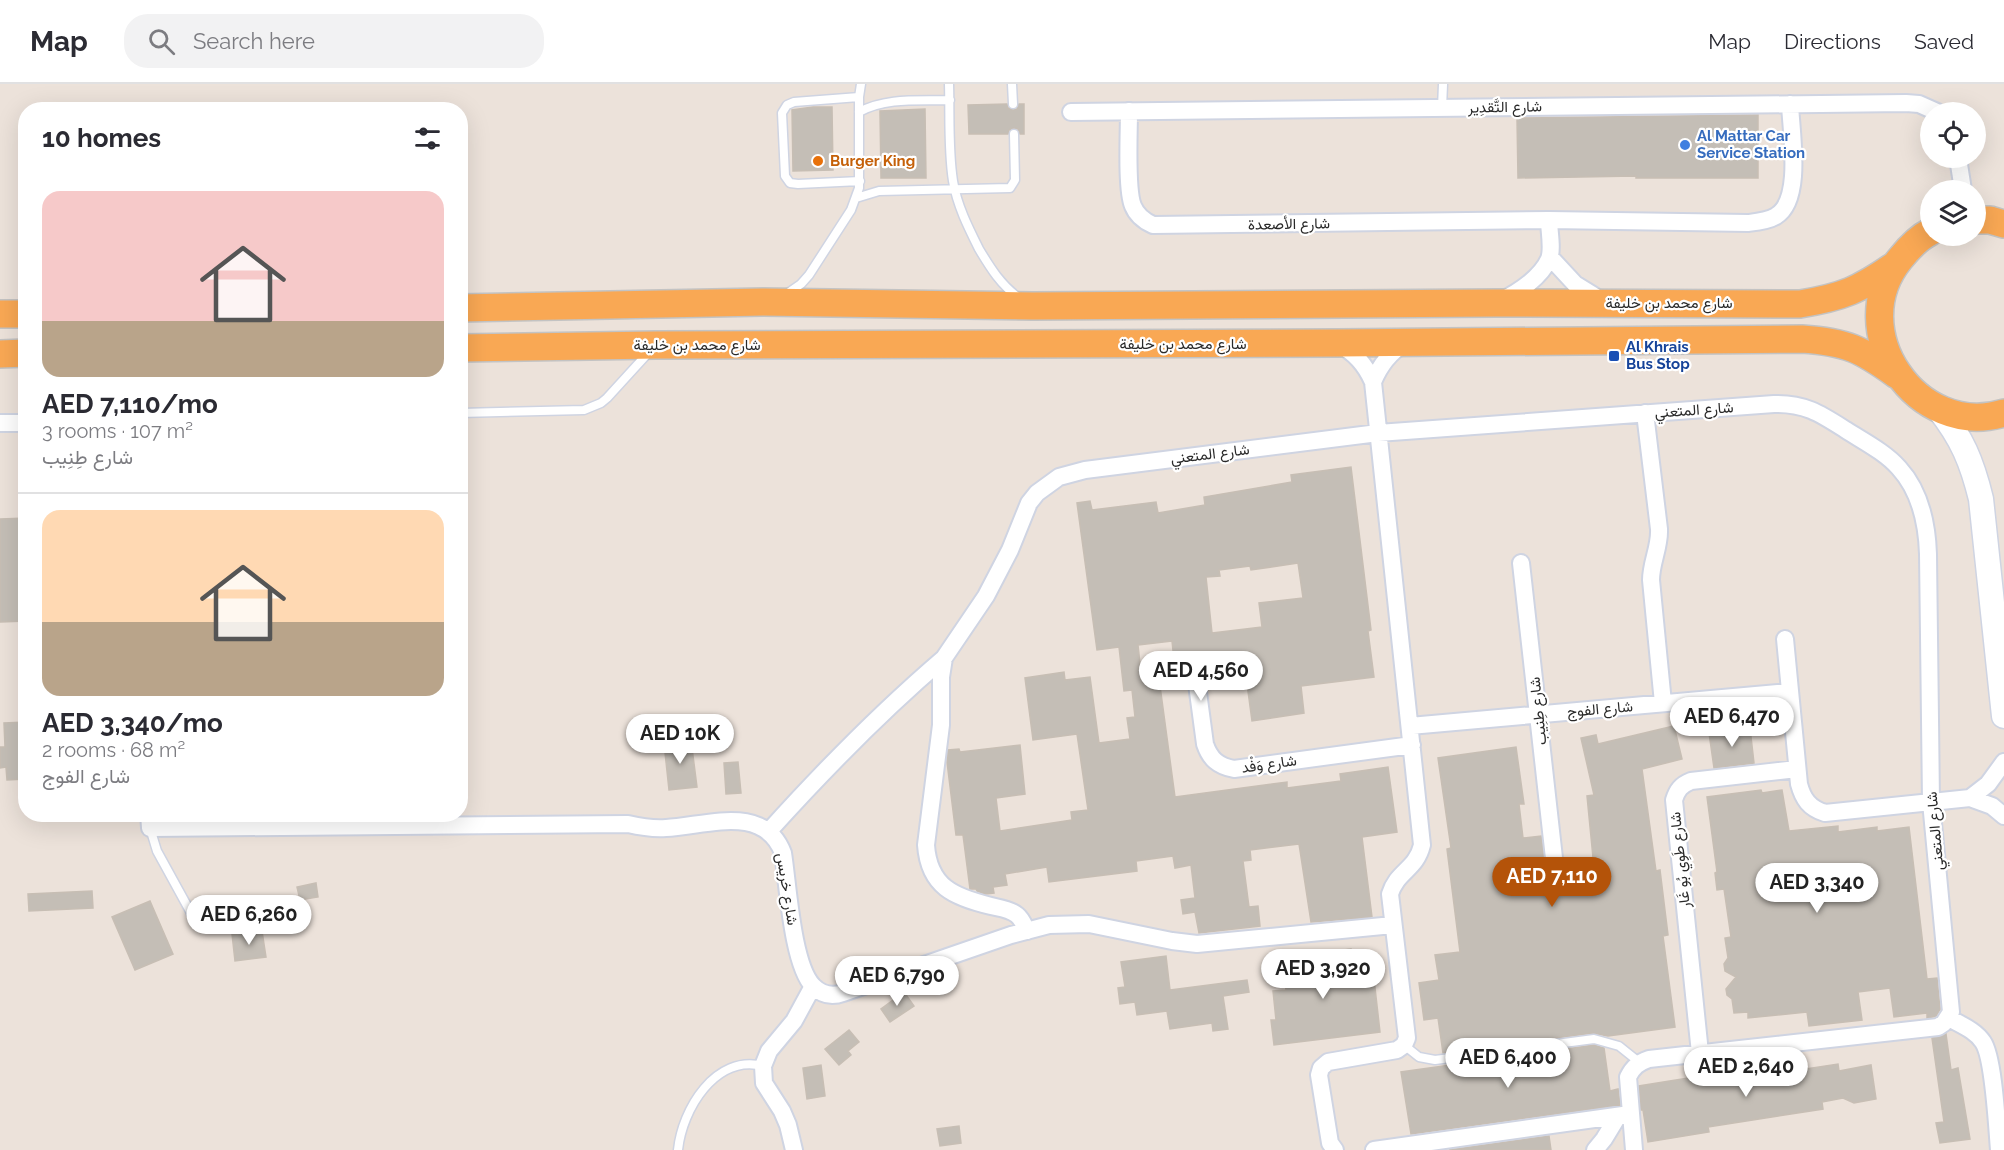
<!DOCTYPE html>
<html lang="en">
<head>
<meta charset="utf-8">
<style>
  :root { --surface:#fff; --page:#f2f2f3; --text:#2b2b33; --muted:#7c7c81; --line:#e1e1e2; --accent:#b45309 }
  body { margin:0; font-family:Raleway,Vazirmatn,sans-serif; background:var(--page); color:var(--text); height:100vh; display:flex; flex-direction:column; font-size:22px; white-space:nowrap }
  * { box-sizing:border-box; margin:0 }
  p { font-size:20px; color:var(--muted) }
  .icon { flex:none; width:33px; height:33px; fill:none; stroke:currentColor; stroke-width:2; stroke-linecap:round; stroke-linejoin:round }
  .map { position:relative; flex:1; overflow:hidden }
  .panel { position:absolute; left:18px; top:18px; width:450px; height:720px; display:flex; flex-direction:column; background:var(--surface); border-radius:24px; box-shadow:0 6px 24px #0002 }
  .panel>* { flex:none }
  .controls { position:absolute; left:1920px; top:18px; display:grid; gap:12px }
  .controls a { display:grid; place-items:center; width:66px; height:66px; border-radius:50%; background:var(--surface); box-shadow:0 6px 24px #0002; font-size:30px }
  .price { position:absolute; translate:-50% -51px; padding:0 14px; border-radius:21px; background:#fff; color:#222; font-size:20px; line-height:39px; filter:drop-shadow(0 2px 3px #0008) }
  .price::after { content:''; position:absolute; left:50%; top:36px; width:18px; height:14px; margin-left:-9px; background:inherit; clip-path:polygon(0 0,100% 0,50% 100%) }
  .price.current { background:var(--accent); color:#fff }
  ul { padding:0; list-style:none }
  li { display:grid; align-content:center; gap:12px; height:318px; padding:0 24px }
  li+li { border-top:2px solid var(--line) }
  li span { display:grid; place-items:center; height:186px; border-radius:18px; color:#555 }
  li>.icon { margin-inline-start:auto }
  span .icon { width:108px; height:108px; fill:#fffc; stroke-width:1 }
  li b { font-size:26px }
  h2 { display:flex; justify-content:space-between; align-items:center; height:72px; padding:0 24px; font-size:26px }
  header { display:flex; align-items:center; gap:36px; box-sizing:border-box; height:84px; padding:0 30px; background:var(--surface); border-bottom:2px solid var(--line) }
  header strong { font-size:28px }
  nav { display:flex; gap:33px; margin-inline-start:auto; font-size:21px }
  .search { width:420px; height:54px; background:var(--page); display:flex; align-items:center; gap:15px; box-sizing:border-box; padding:0 21px; border-radius:24px; color:var(--muted); font-size:22px }
  .map>svg:first-child { display:block }
</style>
</head>
<body>
<header>
<strong>Map</strong>
<div class="search"><svg class="icon" aria-label="search" viewBox="0 0 24 24"><circle cx="10" cy="10" r="6"/><path d="M15 15l6 6"/></svg>Search here</div>
<nav><a>Map</a><a>Directions</a><a>Saved</a></nav>
</header>
<div class="map">
<svg width="2004" height="1066" viewBox="0 0 2004 1066">
  <rect width="100%" height="100%" fill="#ece2da"/>
  <path fill="#c4beb6" stroke="#c7beb4" stroke-width="1.5" fill-rule="evenodd" d="M1007,20L1008,24L1013,26L1017,25L1019,20H1024V50H1020L1018,45L1013,44L1009,46L1008,50H969L968,21Z
    M813,23H832L833,86L793,87L792,26Z
    M925,25L926,94H881L880,27Z
    M1758,31V94H1636V92L1518,94L1517,34Z
    M1351,383L1371,546L1368,547L1374,593L1301,602L1304,629L1252,637L1243,570L1215,574L1216,581L1175,586L1172,557L1138,561L1141,589L1158,587L1175,713L1287,698V704L1341,697L1340,690L1388,683L1397,748L1362,753L1372,833L1311,838L1299,760L1250,766L1251,776L1243,777L1249,823L1258,822L1260,842L1199,849L1195,828L1183,830L1181,816L1195,814L1191,781L1175,784L1173,772L1136,777L1137,787L1049,798L1047,783L1005,790L1007,801L993,803L994,809L985,810L977,807L976,805H970L963,751H956L947,678L948,666L959,665L960,668L1020,661L1025,710L996,714L1000,747L1072,736L1071,728L1088,726L1077,650L1033,656L1025,594L1064,588L1065,596L1090,593L1099,659L1130,655L1127,634L1135,633L1132,606L1124,607L1119,563L1097,566L1077,419L1090,417L1092,426L1156,418L1158,429L1205,421L1204,413L1292,398L1291,391ZM1298,479L1303,514L1259,519L1262,543L1212,549L1206,493L1220,492L1219,486L1250,482L1251,486Z
    M26,434V537L0,538V435Z
    M26,638V695L7,696L6,683L0,684V663H5L4,639Z
    M1674,642L1682,675L1642,685L1656,787L1660,786L1668,851L1663,852L1675,943L1608,952L1593,949L1443,969L1438,934L1424,936L1419,899L1439,896L1435,871L1460,868L1447,765L1451,764L1438,674L1516,663L1524,720H1519L1523,754L1541,752L1548,800L1595,794L1587,712L1594,711L1581,654L1596,651L1598,660Z
    M1750,644L1754,679L1714,684L1709,649Z
    M691,656L697,703L669,706L664,659Z
    M738,678L741,709L726,710L724,679Z
    M1761,706L1762,709L1782,706L1789,747L1838,742V748L1877,743V747L1909,743L1927,895L1937,894L1940,925L1936,932L1927,934V929L1894,933L1890,904L1858,908L1862,936L1809,942L1807,928L1748,934V928L1734,929L1732,915L1727,911L1726,905L1736,893L1725,887L1724,880L1728,874L1725,854L1731,853L1724,805L1717,806L1715,789L1717,788L1707,713Z
    M316,799L318,813L300,816L297,803Z
    M92,807L93,824L29,827L28,810Z
    M150,817L173,870L135,886L112,833Z
    M262,847L266,873L235,877L232,850Z
    M1351,865L1355,897L1374,895L1380,948L1274,961L1271,936H1276L1273,907L1286,906L1282,873Z
    M1166,872L1170,906L1247,896L1249,908L1223,912L1228,945L1213,947L1212,939L1170,945L1167,927L1137,931L1135,918L1120,920L1118,904L1125,903L1121,878Z
    M904,908L914,922L890,938L881,925Z
    M849,946L859,958L848,967L851,971L839,981L825,965Z
    M1946,950L1951,986L1958,984L1970,1055L1940,1059L1936,1039L1944,1038L1932,954Z
    M1594,961L1604,964L1610,1007L1618,1005L1620,1021L1411,1050L1401,988Z
    M1838,980L1839,987L1871,981L1876,1015L1854,1019L1843,1014L1822,1018L1823,1025L1708,1043L1709,1048L1648,1058L1643,1026H1641L1639,1002L1719,989L1720,996L1785,985L1786,988Z
    M821,981L825,1012L807,1015L803,984Z
    M959,1042L961,1059L940,1062L937,1045Z
    M1549,1052L1551,1066H1449Z"/>
  <g fill="none" stroke-linecap="round" stroke-linejoin="round">
    <defs>
      <path id="service" d="M949,0C950,32 948,65 953,97C957,121 968,143 979,165C991,185 1001,201 1019,214
        M1012,0L1013,20
        M859,13L794,18L787,21L782,29L785,92L790,99L798,100L860,97
        M1442,24L1443,0
        M859,28C887,13 919,17 950,16
        M856,114L879,107L1010,104L1015,96L1014,50
        M785,211L801,200L809,191L851,126L859,104V13L861,0
        M460,329L584,326L601,319L607,314L649,268
        M150,744L157,767L196,838
        M1404,961L1419,973L1435,976L1594,955L1619,962L1639,978
        M678,1066C682,1026 715,970 763,982"/>
      <path id="minor" d="M1129,27C1129,48 1126,106 1133,122C1137,132 1144,137 1153,141L1549,136L1748,139C1757,138 1768,137 1776,132C1803,116 1791,48 1790,20
        M1071,28L1906,19L1919,20L1937,28
        M1958,74L1963,106
        M1550,173L1575,200L1601,216
        M1502,216C1519,208 1541,193 1549,175C1553,165 1549,147 1549,136
        M1373,298C1380,281 1389,269 1405,259
        M1645,329L1659,445C1660,463 1651,478 1651,496L1663,619
        M0,339H26
        M1521,479L1554,774
        M1785,555L1799,700C1803,715 1809,724 1825,729L1970,714L1992,722L2004,732
        M1196,593L1205,660C1210,675 1218,682 1234,685L1412,661
        M1410,642L1790,608
        M1970,714L1988,700L2004,678
        M149,730L150,744L628,740C641,743 653,745 666,744C706,742 764,719 783,769C788,800 792,880 813,902C822,911 832,913 843,909L1011,851L1049,841L1089,840L1172,857L1197,860L1393,841
        M769,747C824,686 882,627 944,574
        M1027,847C1024,841 1022,835 1017,831C1010,825 999,824 991,822C954,813 929,803 926,761L941,641V593L944,574L986,512L1010,466L1029,419L1037,409L1059,393L1085,386L1378,349L1774,320C1805,319 1821,330 1846,346C1863,357 1885,368 1899,384C1920,407 1927,439 1928,470L1931,718L1951,928L1944,939L1938,943L1649,975C1638,979 1633,983 1628,993L1634,1066
        M1949,934C1961,941 1975,946 1983,958C1994,974 1997,1044 1999,1066
        M1700,969L1674,716C1677,706 1681,701 1691,697L1797,685
        M794,1066L788,1041L782,1027L764,999L763,982L769,967L794,937L813,902
        M1335,1066L1330,1059L1319,991L1321,984L1328,978L1397,966L1404,961L1407,954L1390,810C1397,787 1416,786 1422,761L1373,298C1365,280 1355,269 1338,260
        M1374,1066L1630,1030
        M1595,1066L1604,1055L1618,1032"/>
      <path id="secondary" d="M1938,324C1962,354 1972,378 1981,415L2004,632"/>
      <path id="trunk" d="M1976,136H1990L2004,140
        M1930,148C1918,154 1908,165 1900,175C1842,246 1917,356 2004,329
        M460,224L763,218L1033,222L1495,219L1800,220C1843,213 1859,206 1895,181
        M0,230H26
        M460,264L656,261L1337,259L1802,255C1847,258 1861,265 1897,291
        M0,270L26,269"/>
    </defs>
    <use href="#service" stroke="#cfd4e2" stroke-width="11"/>
    <use href="#minor" stroke="#cfd4e2" stroke-width="20"/>
    <use href="#secondary" stroke="#cfd4e2" stroke-width="27"/>
    <use href="#trunk" stroke="#c3c3c3" stroke-width="30"/>
    <use href="#service" stroke="#fff" stroke-width="8"/>
    <use href="#minor" stroke="#fff" stroke-width="16"/>
    <use href="#secondary" stroke="#fff" stroke-width="24"/>
    <use href="#trunk" stroke="#f9a854" stroke-width="27"/>
  </g>
  <circle fill="#3f7fe0" stroke="#fff" stroke-width="2" cx="1685" cy="61" r="6"/>
  <circle fill="#e8710a" stroke="#fff" stroke-width="2" cx="818" cy="77" r="6"/>
  <rect fill="#1a4fb4" stroke="#fff" stroke-width="2" x="1608" y="266" width="12" height="12" rx="3"/>
  <g text-anchor="middle" stroke-width="4.5" stroke-linejoin="round" paint-order="stroke">
    <g font-size="15" fill="#292929" stroke="#fff">
      <text transform="translate(1505 23) rotate(-1)" y="5">شارع التَّقدِير</text>
      <text transform="translate(1289 140) rotate(-1)" y="5">شارع الأصعدة</text>
      <text x="1669" y="224">شارع محمد بن خليفة</text>
      <text x="1183" y="265">شارع محمد بن خليفة</text>
      <text x="697" y="266">شارع محمد بن خليفة</text>
      <text transform="translate(1694 326) rotate(-4)" y="5">شارع المتعني</text>
      <text transform="translate(1210 370) rotate(-7)" y="5">شارع المتعني</text>
      <text transform="translate(1600 625) rotate(-5)" y="5">شارع الفوج</text>
      <text transform="translate(1538 627) rotate(-96)" y="5">شارع طِنِيب</text>
      <text transform="translate(1269 680) rotate(-8)" y="5">شارع وَفْد</text>
      <text transform="translate(1935 747) rotate(-95)" y="5">شارع المتعني</text>
      <text transform="translate(1680 776) rotate(-96)" y="5">شارع طَوِي بُو غَار</text>
      <text transform="translate(787 805) rotate(81)" y="5">شارع خريس</text>
    </g>
    <g font-size="15" font-weight="bold" fill="#366cbe" stroke="#fff" text-anchor="start">
      <text x="1697" y="57">Al Mattar Car<tspan x="1697" dy="17">Service Station</tspan></text>
    </g>
    <g font-size="15" font-weight="bold" fill="#c56008" stroke="#fff" text-anchor="start">
      <text x="830" y="82">Burger King</text>
    </g>
    <g font-size="15" font-weight="bold" fill="#164399" stroke="#fff" text-anchor="start">
      <text x="1626" y="268">Al Khrais<tspan x="1626" dy="17">Bus Stop</tspan></text>
    </g>
  </g>
</svg>
<div class="controls">
<a><svg class="icon" aria-label="locate" viewBox="0 0 24 24"><circle cx="12" cy="12" r="6"/><path d="M12 2v4M12 18v4M2 12h4M18 12h4"/></svg></a>
<a><svg class="icon" aria-label="layers" viewBox="0 0 24 24"><path d="M12 4l9 5-9 5-9-5zM3 14l9 5 9-5"/></svg></a>
</div>
<b class="price" style="left:1201px;top:618px">AED 4,560</b>
<b class="price" style="left:1732px;top:664px">AED 6,470</b>
<b class="price" style="left:680px;top:681px">AED 10K</b>
<b class="price current" style="left:1552px;top:824px">AED 7,110</b>
<b class="price" style="left:1817px;top:830px">AED 3,340</b>
<b class="price" style="left:249px;top:862px">AED 6,260</b>
<b class="price" style="left:1323px;top:916px">AED 3,920</b>
<b class="price" style="left:897px;top:923px">AED 6,790</b>
<b class="price" style="left:1508px;top:1005px">AED 6,400</b>
<b class="price" style="left:1746px;top:1014px">AED 2,640</b>
<section class="panel">
<h2>10 homes<svg class="icon" aria-label="filters" viewBox="0 0 24 24"><path d="M4 7h16M4 17h16"/><circle cx="9" cy="7" r="2"/><circle cx="15" cy="17" r="2"/></svg></h2>
<ul>
<li><span style="background:linear-gradient(#f6c9c9 70%,#b9a48a 0)"><svg class="icon" aria-label="home" viewBox="0 0 24 24"><path d="M3 11l9-7 9 7M6 9v11h12V9"/></svg></span><div><b>AED 7,110/mo</b><p>3 rooms · 107 m²</p><p>شارع طِنِيب</p></div></li>
<li><span style="background:linear-gradient(#ffd9b3 60%,#b9a48a 0)"><svg class="icon" aria-label="home" viewBox="0 0 24 24"><path d="M3 11l9-7 9 7M6 9v11h12V9"/></svg></span><div><b>AED 3,340/mo</b><p>2 rooms · 68 m²</p><p>شارع الفوج</p></div></li>
</ul>
</section>
</div>
</body>
</html>
